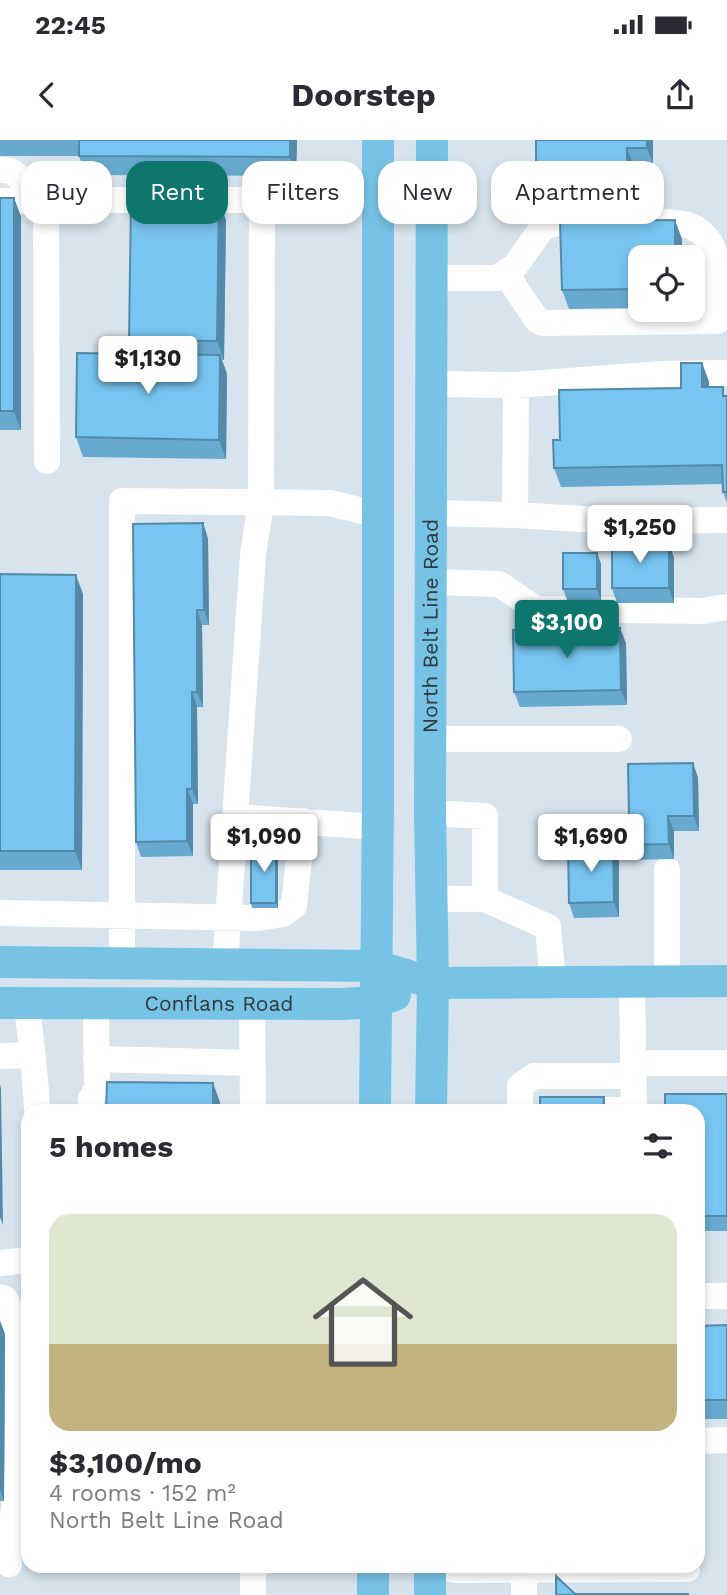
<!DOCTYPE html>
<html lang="en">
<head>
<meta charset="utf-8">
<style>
  :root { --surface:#fff; --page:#f7f7f7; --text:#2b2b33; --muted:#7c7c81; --line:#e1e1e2; --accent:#0f766e }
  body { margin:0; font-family:"Work Sans",sans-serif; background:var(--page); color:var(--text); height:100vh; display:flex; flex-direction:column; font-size:26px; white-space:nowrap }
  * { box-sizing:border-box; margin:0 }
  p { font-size:23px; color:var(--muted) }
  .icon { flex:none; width:38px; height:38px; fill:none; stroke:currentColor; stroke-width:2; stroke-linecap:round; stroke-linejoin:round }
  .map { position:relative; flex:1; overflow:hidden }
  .details { position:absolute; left:21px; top:964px; width:684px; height:469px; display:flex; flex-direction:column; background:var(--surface); border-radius:21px; box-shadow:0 4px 10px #0003 }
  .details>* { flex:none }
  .guide { position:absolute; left:21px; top:21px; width:686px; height:63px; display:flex; gap:14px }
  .controls { position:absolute; left:628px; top:105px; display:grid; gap:14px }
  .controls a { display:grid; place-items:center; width:77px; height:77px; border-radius:14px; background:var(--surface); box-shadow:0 4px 10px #0003; font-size:35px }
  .price { position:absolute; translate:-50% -60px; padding:0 16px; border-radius:7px; background:#fff; color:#222; font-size:23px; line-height:46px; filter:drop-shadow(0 2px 4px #0008) }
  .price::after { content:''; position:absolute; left:50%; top:42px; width:21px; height:16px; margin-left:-10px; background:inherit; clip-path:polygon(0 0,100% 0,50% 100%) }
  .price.selected { background:var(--accent); color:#fff }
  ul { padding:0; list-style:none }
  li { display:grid; align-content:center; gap:14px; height:371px; padding:0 28px }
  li+li { border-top:2px solid var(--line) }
  li span { display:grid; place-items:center; height:217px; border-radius:21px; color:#555 }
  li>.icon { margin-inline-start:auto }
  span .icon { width:126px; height:126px; fill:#fffc; stroke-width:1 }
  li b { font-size:30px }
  h2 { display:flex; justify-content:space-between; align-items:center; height:84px; padding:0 28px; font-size:30px }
  .tag { padding:0 24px; border-radius:21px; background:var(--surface); box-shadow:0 4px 10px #0003; font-size:24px; line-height:63px }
  .tag.selected { background:var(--accent); color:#fff }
  .status { display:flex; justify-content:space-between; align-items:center; height:49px; padding:0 35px; background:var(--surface); direction:ltr }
  .status svg { height:19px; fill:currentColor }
  header { display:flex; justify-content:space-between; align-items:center; height:91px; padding:0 28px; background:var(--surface); font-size:32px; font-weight:700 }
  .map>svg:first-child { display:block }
</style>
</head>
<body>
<div class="status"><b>22:45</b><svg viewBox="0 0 49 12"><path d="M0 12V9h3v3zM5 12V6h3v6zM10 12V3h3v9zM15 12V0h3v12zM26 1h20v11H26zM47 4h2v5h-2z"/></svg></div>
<header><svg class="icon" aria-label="back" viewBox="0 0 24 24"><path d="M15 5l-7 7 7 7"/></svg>Doorstep<svg class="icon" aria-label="share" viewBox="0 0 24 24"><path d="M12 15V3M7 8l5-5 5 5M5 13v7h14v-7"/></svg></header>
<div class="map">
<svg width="727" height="1455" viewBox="0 0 727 1455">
  <rect width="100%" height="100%" fill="#d7e4ed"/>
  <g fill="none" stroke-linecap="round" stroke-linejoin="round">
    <path stroke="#fff" stroke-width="26" d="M0,30L11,31L46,60H379
      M0,61L46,60L47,321
      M506,134L537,180L543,183L717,181C717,149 727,101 690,86C675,80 656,83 640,83
      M432,138H497L515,126L543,87L561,82H594
      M516,245L662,234L727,233
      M431,373L515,375L516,245L431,244
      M515,375L615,381L727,380
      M431,442L499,444L536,469L703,471L727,467
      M430,599H619
      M430,673L485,676V759H431
      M235,677L378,687
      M485,759L548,787L553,842
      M0,773L259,778L283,774L294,766L303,681
      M122,823V361L330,363L379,375
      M225,824L253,415L261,362L262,60
      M632,841L634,971
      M667,841V730
      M27,863C30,899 36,935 37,971
      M252,863L253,971
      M0,916L32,915
      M96,919L252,923
      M633,923H727
      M605,970H634
      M91,971V959L97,948L96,863
      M520,971V946L534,936H633
      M0,1123L28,1120
      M698,1156H727
      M0,1157L5,1159C18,1183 17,1210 18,1237C18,1274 19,1312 16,1349C14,1375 9,1398 9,1424
      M698,1301L727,1300
      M438,1426L456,1430L687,1429
      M253,1455V1426
      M524,1455V1430"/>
    <g stroke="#77c3e5" stroke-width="32">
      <path d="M0,822L376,826L433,843L727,841"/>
      <path id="s1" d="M0,863L342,864L375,862L395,855"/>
      <path d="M375,971L378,662V0"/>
      <path id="s2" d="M431,971L433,843L430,673L432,0"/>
      <path d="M373,1426V1455"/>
      <path d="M430,1455V1426"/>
    </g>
  </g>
  <path fill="#67a9cf" d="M0,0H297L296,36L86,35L79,16H0Z
    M653,0V23H633V40H542L536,25Z
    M0,58H14L21,77V290H0Z
    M219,61L226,80L224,220H222L227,234L226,319L83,317L76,297L135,214L129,200Z
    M682,99V117H640V168L569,169L562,150Z
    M702,223L709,242V247L727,256V363L723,352V344L561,347L554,328L560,300L681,248Z
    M203,383L208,399L209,485H202L203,567H197L198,664H193V716L141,717L136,702Z
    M669,403L674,418V463H617L612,448Z
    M597,413L601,424V460H567L563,449Z
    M0,434L83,454L82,730H0Z
    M626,503L627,565L520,567L514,552Z
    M693,623L698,638L699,691H674V719L627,720L622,705L629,678Z
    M276,705L278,711V768H252L251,763Z
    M619,721V777L574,778L569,763Z
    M727,954V1091H698V971Z
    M0,1181L5,1194L4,1361H0Z
    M727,1185V1279H702L698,1268V1186Z"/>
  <path fill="#548aa9" d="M290,0H297L296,36L290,17Z
    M647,0H653V23L647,8Z
    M627,8L633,23V40L627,25Z
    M14,58L21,77V290L14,271Z
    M219,61L226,80L224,220L217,201Z
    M675,80L682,99V117H675Z
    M220,215L227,234L226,319L219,300Z
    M702,223L709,242V266L702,247Z
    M203,383L208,399L209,485L204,470Z
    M669,403L674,418V463L669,448Z
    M597,413L601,424V460L597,449Z
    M76,435L83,454L82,730L75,711Z
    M197,470L202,485L203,567L197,552Z
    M620,488L626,503L627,565L621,550Z
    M192,552L197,567L198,664L192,649Z
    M693,623L698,638L699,691L694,676Z
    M187,649L193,664V716L187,701Z
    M668,676L674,691V719L669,704Z
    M276,705L278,711V768L276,763Z
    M613,706L619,721V777L614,762Z
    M213,943L220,962V971H213Z
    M0,945L1,949L3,1085L0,1077Z
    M604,957L605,962V971H603Z
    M0,1181L5,1194L4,1361L0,1350Z"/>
  <path fill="#78c5f1" stroke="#548aa9" stroke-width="2" d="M79,0H290V17L79,16Z
    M536,0H647V8H627V25H536Z
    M0,58H14V271H0Z
    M131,60L219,61L217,201L129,200Z
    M675,80V117H640V149L562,150L560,81Z
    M77,213L220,215L219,300L76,297Z
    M681,223H702V247H723V256H727V352H723L722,325L554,328L553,300H560L559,250L681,248Z
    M203,383L204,470H197V552H192V649H187V701L136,702L133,384Z
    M612,403H669V448H612Z
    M563,413H597V449H563Z
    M0,434L76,435L75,711H0Z
    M620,488L621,550L514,552L513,490Z
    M693,623L694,676H668L669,704L622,705L621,678H629L628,624Z
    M251,705H276V763H251Z
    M613,706L614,762L569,763L568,707Z
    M107,942L213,943V971H106Z
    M665,954H727V1076H698V971H665Z
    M540,957H604L603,971H540Z
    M727,1185V1260H698V1186Z
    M556,1436L575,1454H688V1455H556Z"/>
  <g text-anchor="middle" stroke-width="6" stroke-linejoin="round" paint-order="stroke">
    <g font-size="21" fill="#32383b" stroke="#e4f2fa">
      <text dy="7" stroke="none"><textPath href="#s2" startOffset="485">North Belt Line Road</textPath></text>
      <text dy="7" stroke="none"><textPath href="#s1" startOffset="219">Conflans Road</textPath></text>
    </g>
  </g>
</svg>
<div class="controls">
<a><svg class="icon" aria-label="locate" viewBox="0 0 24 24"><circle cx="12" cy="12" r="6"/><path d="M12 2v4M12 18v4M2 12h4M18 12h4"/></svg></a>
</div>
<b class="price" style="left:148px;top:256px">$1,130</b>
<b class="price" style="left:640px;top:425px">$1,250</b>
<b class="price selected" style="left:567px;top:520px">$3,100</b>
<b class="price" style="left:264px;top:734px">$1,090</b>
<b class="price" style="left:591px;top:734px">$1,690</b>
<div class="guide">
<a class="tag">Buy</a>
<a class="tag selected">Rent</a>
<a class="tag">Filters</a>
<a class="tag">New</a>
<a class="tag">Apartment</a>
</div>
<section class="details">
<h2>5 homes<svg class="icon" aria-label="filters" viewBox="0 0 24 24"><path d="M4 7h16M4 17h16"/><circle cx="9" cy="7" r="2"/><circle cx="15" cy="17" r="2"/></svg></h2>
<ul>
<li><span style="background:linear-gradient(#dfe7d0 60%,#c2b280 0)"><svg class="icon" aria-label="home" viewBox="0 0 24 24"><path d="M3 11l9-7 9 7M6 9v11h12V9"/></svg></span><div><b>$3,100/mo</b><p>4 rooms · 152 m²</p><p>North Belt Line Road</p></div></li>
</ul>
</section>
</div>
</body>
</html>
